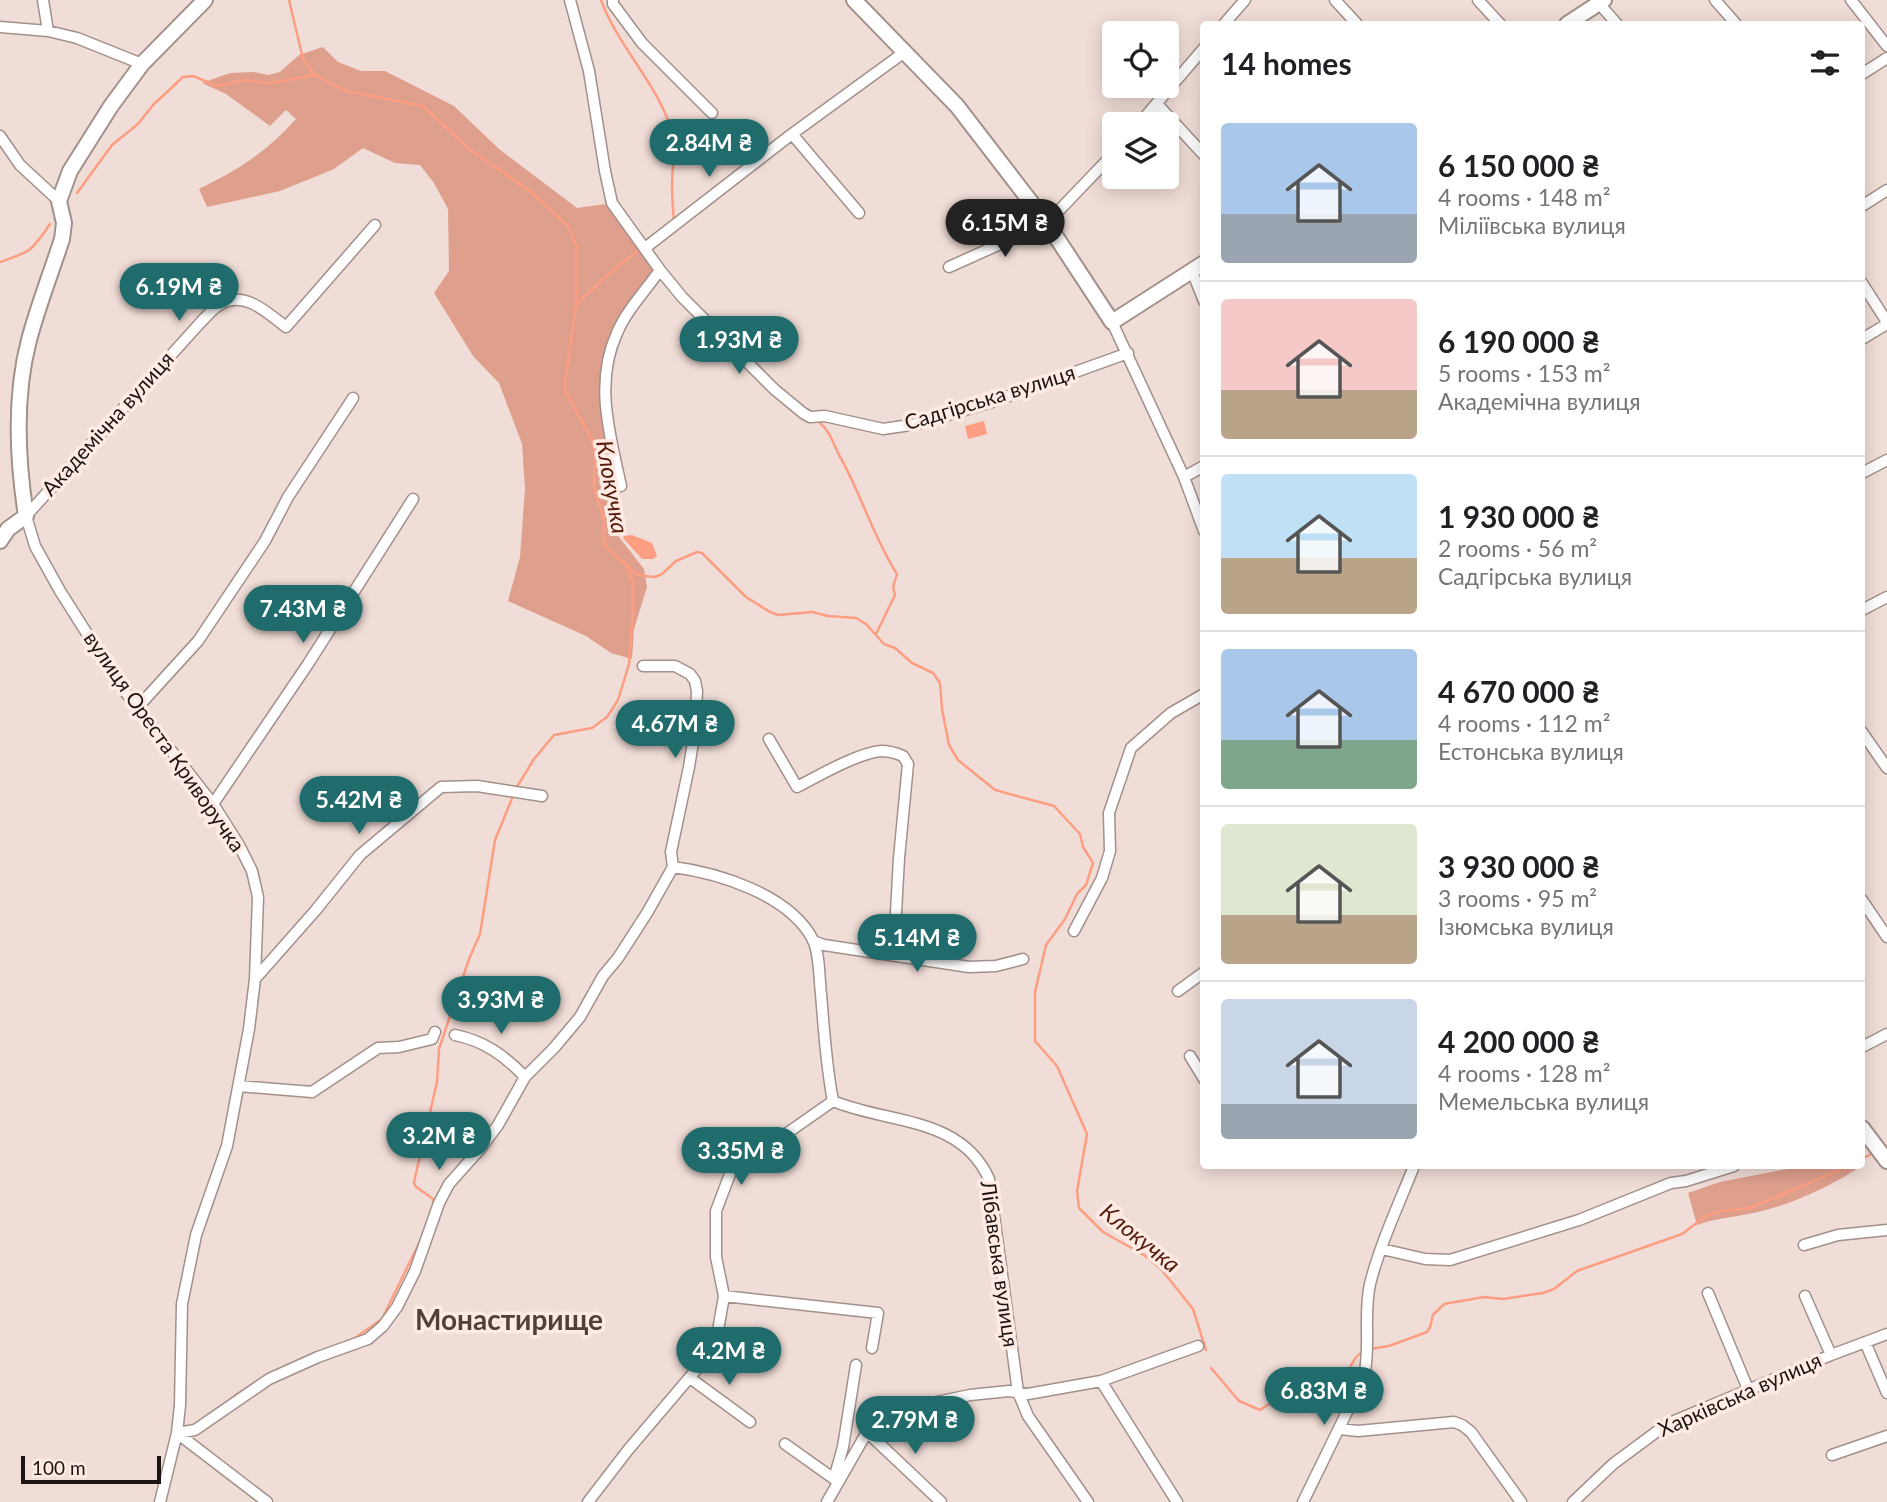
<!DOCTYPE html>
<html lang="en">
<head>
<meta charset="utf-8">
<style>
  :root { --surface:#fff; --page:#f2f2f2; --text:#202124; --muted:#757577; --line:#e0e0e0; --accent:#206c6c }
  body { margin:0; font-family:Lato,sans-serif; background:var(--page); color:var(--text); height:100vh; display:flex; flex-direction:column; font-size:26px; white-space:nowrap }
  * { box-sizing:border-box; margin:0 }
  p { font-size:23px; color:var(--muted) }
  .icon { flex:none; width:38px; height:38px; fill:none; stroke:currentColor; stroke-width:2; stroke-linecap:round; stroke-linejoin:round }
  .map { position:relative; flex:1; overflow:hidden }
  .side { position:absolute; left:1200px; top:21px; width:665px; height:1148px; display:flex; flex-direction:column; background:var(--surface); border-radius:7px; box-shadow:0 4px 18px #0003 }
  .side>* { flex:none }
  .fabs { position:absolute; left:1102px; top:21px; display:grid; gap:14px }
  .fabs a { display:grid; place-items:center; width:77px; height:77px; border-radius:7px; background:var(--surface); box-shadow:0 4px 18px #0003; font-size:35px }
  .scale { position:absolute; left:21px; bottom:18px; width:140px; box-sizing:border-box; padding-left:7px; border:4px solid #1c1513; border-top:0; font-size:19px; line-height:24px; white-space:nowrap; color:#1c1513; -webkit-text-stroke:5px #ffeae4; paint-order:stroke }
  .price { position:absolute; translate:-50% -60px; padding:0 16px; border-radius:24px; background:var(--accent); color:#fff; font-size:23px; line-height:46px; filter:drop-shadow(0 2px 4px #0008) }
  .price::after { content:''; position:absolute; left:50%; top:42px; width:21px; height:16px; margin-left:-10px; background:inherit; clip-path:polygon(0 0,100% 0,50% 100%) }
  .price.on { background:#222; color:#fff }
  ul { padding:0; list-style:none }
  li { display:flex; align-items:center; gap:21px; height:175px; padding:0 21px }
  li+li { border-top:2px solid var(--line) }
  li span { display:grid; place-items:center; flex:none; width:196px; height:140px; border-radius:7px; color:#555 }
  li>.icon { margin-inline-start:auto }
  span .icon { width:84px; height:84px; fill:#fffc; stroke-width:1 }
  li b { font-size:30px }
  h2 { display:flex; justify-content:space-between; align-items:center; height:84px; padding:0 21px; font-size:30px }
  .map>svg:first-child { display:block }
</style>
</head>
<body>
<div class="map">
<svg width="1887" height="1502" viewBox="0 0 1887 1502">
  <rect width="100%" height="100%" fill="#f1ddd7"/>
  <path fill="#df9f8d" d="M323,47L338,62L361,71H385L454,106L499,149L577,208L613,203L661,270L618,332L604,394L623,488L618,490L615,514L619,537L644,569L647,587L634,629L632,659L611,653L586,636L508,601L520,557L525,489L522,444L499,383L473,356L434,293L449,271L448,209L434,183L420,165L395,163L363,148L334,169L280,191L207,207L199,189C240,169 265,153 296,119L286,110L270,126L226,94L202,83L230,73L254,72L268,75L280,72L299,55Z
    M1802,1166H1861C1834,1185 1794,1203 1762,1211C1740,1217 1719,1217 1697,1225L1688,1193L1720,1182Z"/>
  <path fill="#fd9e83" d="M984,421L987,434L968,439L965,426Z
    M632,535L652,543L657,556L653,559H642L623,538L624,536Z"/>
  <g fill="none" stroke-linecap="round" stroke-linejoin="round">
    <path stroke="#fd9e83" stroke-width="2.5" d="M289,0L303,59L315,75L346,91L423,106L468,148L531,192L569,227L576,246V305L565,384L566,392L591,438L595,450L594,489L604,518V541L606,547L635,573L644,576L655,577L662,574L676,561L697,552L702,553L746,597L770,612L778,615L812,612L828,616L856,618L866,624L884,644L895,648L912,663L933,673L940,683L942,709L949,745L958,760L995,790L1054,806L1080,834L1083,847L1093,863L1086,885L1077,894L1065,919L1046,945L1035,992V1041L1057,1066L1087,1134L1077,1191L1079,1208L1103,1232L1144,1255L1161,1269L1193,1309L1206,1350
      M601,0C617,44 653,79 669,123C677,143 672,166 672,187C672,198 673,209 674,220L671,222
      M77,193L112,145L138,124L153,105L183,77L193,76L217,86L244,80L269,83L315,75
      M0,262C30,252 32,251 50,224
      M576,305L603,279L637,251
      M819,422C830,431 833,443 839,455C861,493 873,537 897,574L893,587L895,595L876,634
      M515,790L534,759L554,735L592,728L607,717L618,700L629,664L633,610V581L624,561
      M1862,1159L1875,1152
      M433,1206V1199L415,1186L414,1182L437,1082L439,1049L469,959L480,934L495,840L513,796
      M352,1340L382,1319L423,1235
      M1370,1349L1389,1346L1427,1332L1430,1327L1433,1315L1444,1304L1484,1297L1503,1299L1543,1293L1554,1289L1577,1271L1682,1234L1706,1216L1720,1211L1750,1208L1849,1166
      M284,1367L316,1353
      M1211,1368L1239,1401L1260,1410L1272,1402C1279,1405 1286,1409 1293,1409C1313,1407 1336,1387 1347,1372C1353,1364 1354,1356 1364,1351
      M235,1395L254,1384"/>
    <defs>
      <path id="street" d="M43,0L48,31
        M570,0L589,71L605,171L612,203L660,270L682,297L774,389L803,413L810,417L825,416L883,429L917,424L992,402L1128,353
        M613,0V4L642,43L712,113
        M1335,0L1357,24
        M1478,0L1500,24
        M1596,0L1617,24
        M1715,0L1736,24
        M1851,0L1887,46
        M1224,24L1245,0
        M0,27L48,31L77,38L142,64
        M1862,74L1887,58
        M1157,104L1204,155
        M1139,124L1204,48
        M0,136L20,165L59,201
        M1862,206L1887,190
        M859,213L792,134L906,51
        M645,248L792,134
        M949,267L1047,223L1115,152
        M1192,271L1204,301
        M1862,283L1887,322
        M1112,322L1184,477L1204,531
        M1862,339L1887,324
        M1862,473L1887,460
        M1184,477L1204,466
        M621,486C610,435 594,383 617,333C626,311 646,290 660,270
        M1862,610L1887,597
        M137,708L198,641L265,541L288,497L353,398
        M1862,732L1887,768
        M769,739L797,787C818,776 858,753 881,751C889,751 896,753 903,756L908,764L899,858L895,931L888,955
        M213,804L308,664L413,499
        M673,867C719,873 790,895 813,940C820,955 819,978 821,994C824,1030 826,1065 833,1101C888,1124 961,1116 989,1179L1018,1392L1028,1416L1088,1502
        M1862,900L1887,937
        M1074,931L1102,878L1110,851L1109,813L1131,748L1171,713L1204,694
        M813,941L824,945L969,967L996,966L1023,959
        M255,979L315,911L360,855L441,787L477,786L542,796
        M1178,991L1204,972
        M455,1035C484,1041 504,1055 525,1077
        M1862,1047L1887,1034
        M1190,1056L1204,1079
        M239,1086L312,1092L378,1048L399,1047L432,1039L435,1032
        M1804,1245L1838,1235L1887,1230
        M1382,1249L1425,1259L1450,1260L1579,1220L1671,1183L1686,1181L1734,1166
        M1708,1293L1748,1389
        M724,1296L878,1313L872,1348
        M1805,1296L1831,1355
        M1865,1342L1887,1393
        M690,1378L750,1422
        M1101,1381L1177,1502
        M1340,1429L1358,1431L1454,1422L1462,1425L1471,1432L1521,1502
        M867,1432L941,1502
        M177,1433L195,1430L269,1379L318,1357L368,1339L383,1326L397,1307L415,1271L439,1203L449,1184L481,1148L498,1125L525,1077L554,1048L580,1017L603,976L618,958L647,913L673,867L671,852L689,767L695,729L697,691L695,681L690,674L675,666H643
        M177,1433L267,1502
        M785,1444L837,1481
        M1832,1455L1887,1436
        M837,1481L835,1475L843,1447L856,1365
        M160,1502L177,1433L180,1405L182,1304L196,1235L227,1146L249,1029L255,979L258,897L252,871L239,845L213,804L119,684L60,591L35,546L26,516L200,323C206,317 213,308 221,304C245,290 269,314 286,327L375,225
        M588,1502L628,1450L712,1351L716,1342L724,1296L716,1257V1211L730,1174L735,1165L743,1158L783,1136L833,1101
        M827,1502L867,1432L885,1418L908,1408L970,1395L1009,1391L1028,1394L1101,1381L1198,1346
        M1303,1502L1364,1377C1371,1346 1363,1315 1370,1284C1380,1244 1399,1204 1414,1166
        M1573,1502L1613,1464L1667,1424L1831,1355L1887,1334"/>
      <path id="secondary" d="M854,0L957,106L1047,223L1112,322L1204,263
        M1567,24L1604,0
        M0,541L8,529L26,516C17,458 14,397 29,340C38,306 51,273 62,239L64,223L59,201L70,171L111,106L142,64L205,0
        M1862,1128L1887,1161"/>
    </defs>
    <use href="#street" stroke="#a2908a" stroke-width="13"/>
    <use href="#secondary" stroke="#a2908a" stroke-width="18"/>
    <use href="#street" stroke="#fff" stroke-width="10"/>
    <use href="#secondary" stroke="#fff" stroke-width="14"/>
  </g>
  <g text-anchor="middle" stroke-width="7" stroke-linejoin="round" paint-order="stroke">
    <g font-size="21" fill="#1c1513" stroke="#ffeae4">
      <text transform="translate(990 398) rotate(-17)" y="7">Садгірська вулиця</text>
      <text transform="translate(108 424) rotate(-48)" y="7">Академічна вулиця</text>
      <text transform="translate(164 742) rotate(55)" y="7">вулиця Ореста Криворучка</text>
      <text transform="translate(999 1264) rotate(82)" y="7">Лібавська вулиця</text>
      <text transform="translate(1740 1395) rotate(-24)" y="7">Харківська вулиця</text>
    </g>
    <g font-size="23" font-style="italic" fill="#551b0b" stroke="#ffeae4">
      <text transform="translate(612 487) rotate(80)" y="8">Клокучка</text>
      <text transform="translate(1140 1238) rotate(39)" y="8">Клокучка</text>
    </g>
    <g font-size="28" font-weight="bold" fill="#50403b" stroke="#ffeae4">
      <text x="509" y="1330">Монастирище</text>
    </g>
  </g>
</svg>
<div class="fabs">
<a><svg class="icon" aria-label="locate" viewBox="0 0 24 24"><circle cx="12" cy="12" r="6"/><path d="M12 2v4M12 18v4M2 12h4M18 12h4"/></svg></a>
<a><svg class="icon" aria-label="layers" viewBox="0 0 24 24"><path d="M12 4l9 5-9 5-9-5zM3 14l9 5 9-5"/></svg></a>
</div>
<div class="scale">100 m</div>
<b class="price" style="left:709px;top:179px">2.84M ₴</b>
<b class="price on" style="left:1005px;top:259px">6.15M ₴</b>
<b class="price" style="left:179px;top:323px">6.19M ₴</b>
<b class="price" style="left:739px;top:376px">1.93M ₴</b>
<b class="price" style="left:303px;top:645px">7.43M ₴</b>
<b class="price" style="left:675px;top:760px">4.67M ₴</b>
<b class="price" style="left:359px;top:836px">5.42M ₴</b>
<b class="price" style="left:917px;top:974px">5.14M ₴</b>
<b class="price" style="left:501px;top:1036px">3.93M ₴</b>
<b class="price" style="left:439px;top:1172px">3.2M ₴</b>
<b class="price" style="left:741px;top:1187px">3.35M ₴</b>
<b class="price" style="left:729px;top:1387px">4.2M ₴</b>
<b class="price" style="left:1324px;top:1427px">6.83M ₴</b>
<b class="price" style="left:915px;top:1456px">2.79M ₴</b>
<section class="side">
<h2>14 homes<svg class="icon" aria-label="filters" viewBox="0 0 24 24"><path d="M4 7h16M4 17h16"/><circle cx="9" cy="7" r="2"/><circle cx="15" cy="17" r="2"/></svg></h2>
<ul>
<li><span style="background:linear-gradient(#a9c7e8 65%,#9aa5b1 0)"><svg class="icon" aria-label="home" viewBox="0 0 24 24"><path d="M3 11l9-7 9 7M6 9v11h12V9"/></svg></span><div><b>6 150 000 ₴</b><p>4 rooms · 148 m²</p><p>Міліївська вулиця</p></div></li>
<li><span style="background:linear-gradient(#f6c9c9 65%,#b9a48a 0)"><svg class="icon" aria-label="home" viewBox="0 0 24 24"><path d="M3 11l9-7 9 7M6 9v11h12V9"/></svg></span><div><b>6 190 000 ₴</b><p>5 rooms · 153 m²</p><p>Академічна вулиця</p></div></li>
<li><span style="background:linear-gradient(#bfe0f5 60%,#b9a48a 0)"><svg class="icon" aria-label="home" viewBox="0 0 24 24"><path d="M3 11l9-7 9 7M6 9v11h12V9"/></svg></span><div><b>1 930 000 ₴</b><p>2 rooms · 56 m²</p><p>Садгірська вулиця</p></div></li>
<li><span style="background:linear-gradient(#a9c7e8 65%,#7fa58c 0)"><svg class="icon" aria-label="home" viewBox="0 0 24 24"><path d="M3 11l9-7 9 7M6 9v11h12V9"/></svg></span><div><b>4 670 000 ₴</b><p>4 rooms · 112 m²</p><p>Естонська вулиця</p></div></li>
<li><span style="background:linear-gradient(#dfe7d0 65%,#b9a48a 0)"><svg class="icon" aria-label="home" viewBox="0 0 24 24"><path d="M3 11l9-7 9 7M6 9v11h12V9"/></svg></span><div><b>3 930 000 ₴</b><p>3 rooms · 95 m²</p><p>Ізюмська вулиця</p></div></li>
<li><span style="background:linear-gradient(#c9d6e8 75%,#9aa5b1 0)"><svg class="icon" aria-label="home" viewBox="0 0 24 24"><path d="M3 11l9-7 9 7M6 9v11h12V9"/></svg></span><div><b>4 200 000 ₴</b><p>4 rooms · 128 m²</p><p>Мемельська вулиця</p></div></li>
</ul>
</section>
</div>
</body>
</html>
